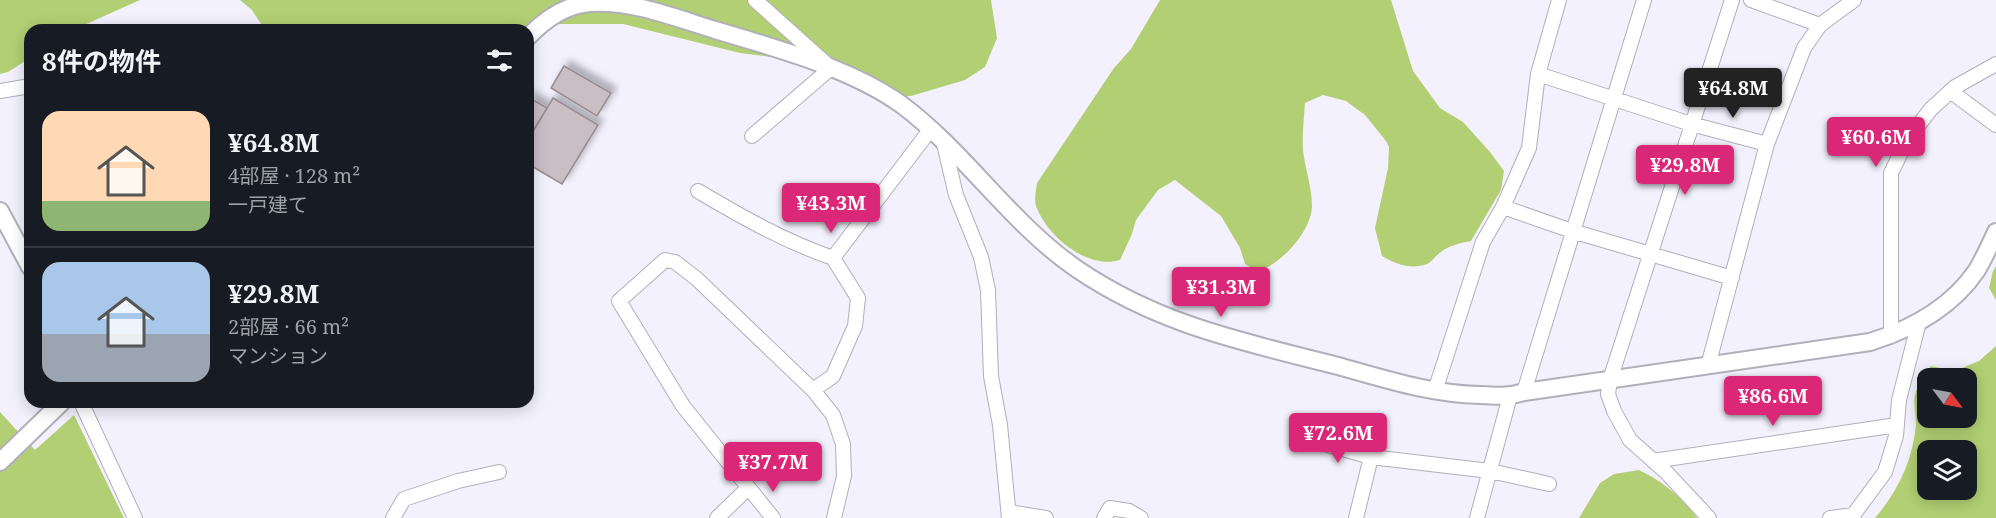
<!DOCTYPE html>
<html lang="ja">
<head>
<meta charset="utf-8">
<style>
  :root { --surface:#171b24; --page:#20242c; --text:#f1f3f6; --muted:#9ea1a6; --line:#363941; --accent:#db2777 }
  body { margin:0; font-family:"Noto Serif","Noto Sans JP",serif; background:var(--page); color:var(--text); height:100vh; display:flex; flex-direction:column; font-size:22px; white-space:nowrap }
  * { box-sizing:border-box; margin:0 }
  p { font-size:20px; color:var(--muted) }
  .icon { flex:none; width:33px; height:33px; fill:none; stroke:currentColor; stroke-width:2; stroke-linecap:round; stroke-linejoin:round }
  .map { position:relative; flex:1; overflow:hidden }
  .details { position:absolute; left:24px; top:24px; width:510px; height:384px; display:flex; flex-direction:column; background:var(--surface); border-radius:18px; box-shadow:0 3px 15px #0003 }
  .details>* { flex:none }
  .needle { width:39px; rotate:122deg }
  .controls { position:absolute; left:1917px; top:368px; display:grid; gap:12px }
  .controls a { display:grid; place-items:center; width:60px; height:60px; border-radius:12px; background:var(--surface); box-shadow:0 3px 15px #0003; font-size:30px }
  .price { position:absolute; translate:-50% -51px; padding:0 14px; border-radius:6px; background:var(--accent); color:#fff; font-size:20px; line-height:39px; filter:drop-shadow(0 2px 3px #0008) }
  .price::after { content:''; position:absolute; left:50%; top:36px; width:18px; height:14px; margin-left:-9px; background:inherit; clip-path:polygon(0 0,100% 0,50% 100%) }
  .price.current { background:#222; color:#fff }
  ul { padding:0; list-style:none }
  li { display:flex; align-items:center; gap:18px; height:150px; padding:0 18px }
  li+li { border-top:2px solid var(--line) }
  li span { display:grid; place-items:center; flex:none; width:168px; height:120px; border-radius:18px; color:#555 }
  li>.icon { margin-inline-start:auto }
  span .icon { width:72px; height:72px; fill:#fffc; stroke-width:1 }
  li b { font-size:26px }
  h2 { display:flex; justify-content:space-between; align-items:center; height:72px; padding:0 18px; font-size:26px }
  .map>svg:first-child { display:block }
</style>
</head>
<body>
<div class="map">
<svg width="1996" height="518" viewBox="0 0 1996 518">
  <defs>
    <filter id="shadow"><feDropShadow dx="5.5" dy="-5.5" stdDeviation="3" flood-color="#0004"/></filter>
  </defs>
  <rect width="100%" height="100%" fill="#f3f1fd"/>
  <path fill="#b2d073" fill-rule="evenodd" d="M0,0H140L73,30H30V58L8,72L0,74Z
    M240,0H991L997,38L985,67L965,80L911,96L871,97L851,87L830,70L805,61L740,53L623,24H538L525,30H265L252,10Z
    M1160,0H1391L1413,71L1440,108L1463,122L1490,152L1504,171L1501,190L1471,241C1461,243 1450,245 1441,252C1436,255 1432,262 1427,264C1411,270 1395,264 1382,256L1375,228L1388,168L1389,147L1386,141L1365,115L1346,101L1323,95L1305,103C1304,118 1302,135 1303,150C1305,169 1312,187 1312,206C1311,233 1281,263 1258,272L1245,264L1240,248L1221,216L1175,180L1158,190L1136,220L1132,234L1120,260C1087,270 1047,236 1036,206C1034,200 1036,190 1037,183L1114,68L1131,49Z
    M1996,266V300L1989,288L1993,271Z
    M1996,346V518H1875C1898,491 1913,460 1916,424C1916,415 1913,404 1915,395C1917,385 1925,375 1931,366L1955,371L1979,361ZM1928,378H1966V417H1928ZM1928,450H1966V489H1928Z
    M0,412L35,450L74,415L124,518H0Z
    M1639,470C1662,481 1682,497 1697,518H1579L1600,483L1614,474Z"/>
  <path fill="#cabec5" stroke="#968b91" stroke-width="1.5" filter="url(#shadow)" d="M564,66L611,93L597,116L551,88Z
    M528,97L547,108L528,139Z
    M553,98L598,125L562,184L528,164V140Z"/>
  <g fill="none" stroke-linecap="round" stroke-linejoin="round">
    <defs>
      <path id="minor" d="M1751,0L1820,25
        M1538,74L1691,124L1767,144
        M0,91L30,86
        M1950,91L1996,125
        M752,136L831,68L755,0
        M944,144L956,195L981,257L988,290L991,376L1000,425L1009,518
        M698,191C742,217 784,241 833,258L930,130
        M1503,207L1572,231L1732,278
        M1891,336V173L1907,140L1931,109L1955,87L1996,64
        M1708,366L1767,144L1804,48L1820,25L1854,0
        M813,390L833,376L855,326L858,298L833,258
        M1435,391L1483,242L1503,207L1529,148L1538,74L1559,0
        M1524,392L1644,0
        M81,402L135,518
        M1314,441L1371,457
        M1653,461L1897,425
        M1009,512L1046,518
        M393,518L404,499L458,481L499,472
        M717,518L748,488
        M773,518L683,406L619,301L665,260L675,262L697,279L813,390L833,415L843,444L844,476L834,518
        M1104,518L1110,508L1129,511L1141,518
        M1356,518L1371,457L1490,471L1549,484
        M1477,518L1510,396
        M1709,518L1666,472L1630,440L1614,411L1608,394L1610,380L1732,0
        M1830,518L1854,515
        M1851,518L1885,472L1896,436L1899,400L1919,322"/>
      <path id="tertiary" d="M528,37C545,19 565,5 590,3C632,0 676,18 715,30C775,48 851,68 902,105C965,152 1011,224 1077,269C1159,325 1244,342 1338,366C1385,379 1430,394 1480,395C1495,396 1509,397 1524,392L1870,342C1912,329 1952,307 1977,270C1984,258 1990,245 1996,232
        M0,211L30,267
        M0,462L62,402"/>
    </defs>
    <use href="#minor" stroke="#b0afba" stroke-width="16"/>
    <use href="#tertiary" stroke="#b0afba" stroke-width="20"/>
    <use href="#minor" stroke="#fff" stroke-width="14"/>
    <use href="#tertiary" stroke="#fff" stroke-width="16"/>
  </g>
</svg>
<div class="controls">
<a><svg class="needle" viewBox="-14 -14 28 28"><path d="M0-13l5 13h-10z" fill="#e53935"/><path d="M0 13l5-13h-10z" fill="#9ea1a6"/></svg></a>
<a><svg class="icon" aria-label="layers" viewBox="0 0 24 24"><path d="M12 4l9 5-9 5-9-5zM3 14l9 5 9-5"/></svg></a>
</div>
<b class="price current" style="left:1733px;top:119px">¥64.8M</b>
<b class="price" style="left:1876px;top:168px">¥60.6M</b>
<b class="price" style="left:1685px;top:196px">¥29.8M</b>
<b class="price" style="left:831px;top:234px">¥43.3M</b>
<b class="price" style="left:1221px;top:318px">¥31.3M</b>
<b class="price" style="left:1773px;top:427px">¥86.6M</b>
<b class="price" style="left:1338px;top:464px">¥72.6M</b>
<b class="price" style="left:773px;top:493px">¥37.7M</b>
<section class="details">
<h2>8件の物件<svg class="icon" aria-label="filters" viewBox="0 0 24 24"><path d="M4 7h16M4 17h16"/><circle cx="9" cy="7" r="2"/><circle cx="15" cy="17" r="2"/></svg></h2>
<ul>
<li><span style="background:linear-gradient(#ffd9b3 75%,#8fb573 0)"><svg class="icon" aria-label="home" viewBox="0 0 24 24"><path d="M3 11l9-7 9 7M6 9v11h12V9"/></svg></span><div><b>¥64.8M</b><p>4部屋 · 128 m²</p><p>一戸建て</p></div></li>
<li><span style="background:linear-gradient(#a9c7e8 60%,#9aa5b1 0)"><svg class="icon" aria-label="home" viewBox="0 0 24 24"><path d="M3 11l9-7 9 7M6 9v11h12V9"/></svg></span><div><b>¥29.8M</b><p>2部屋 · 66 m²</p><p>マンション</p></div></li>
</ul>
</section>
</div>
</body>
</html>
